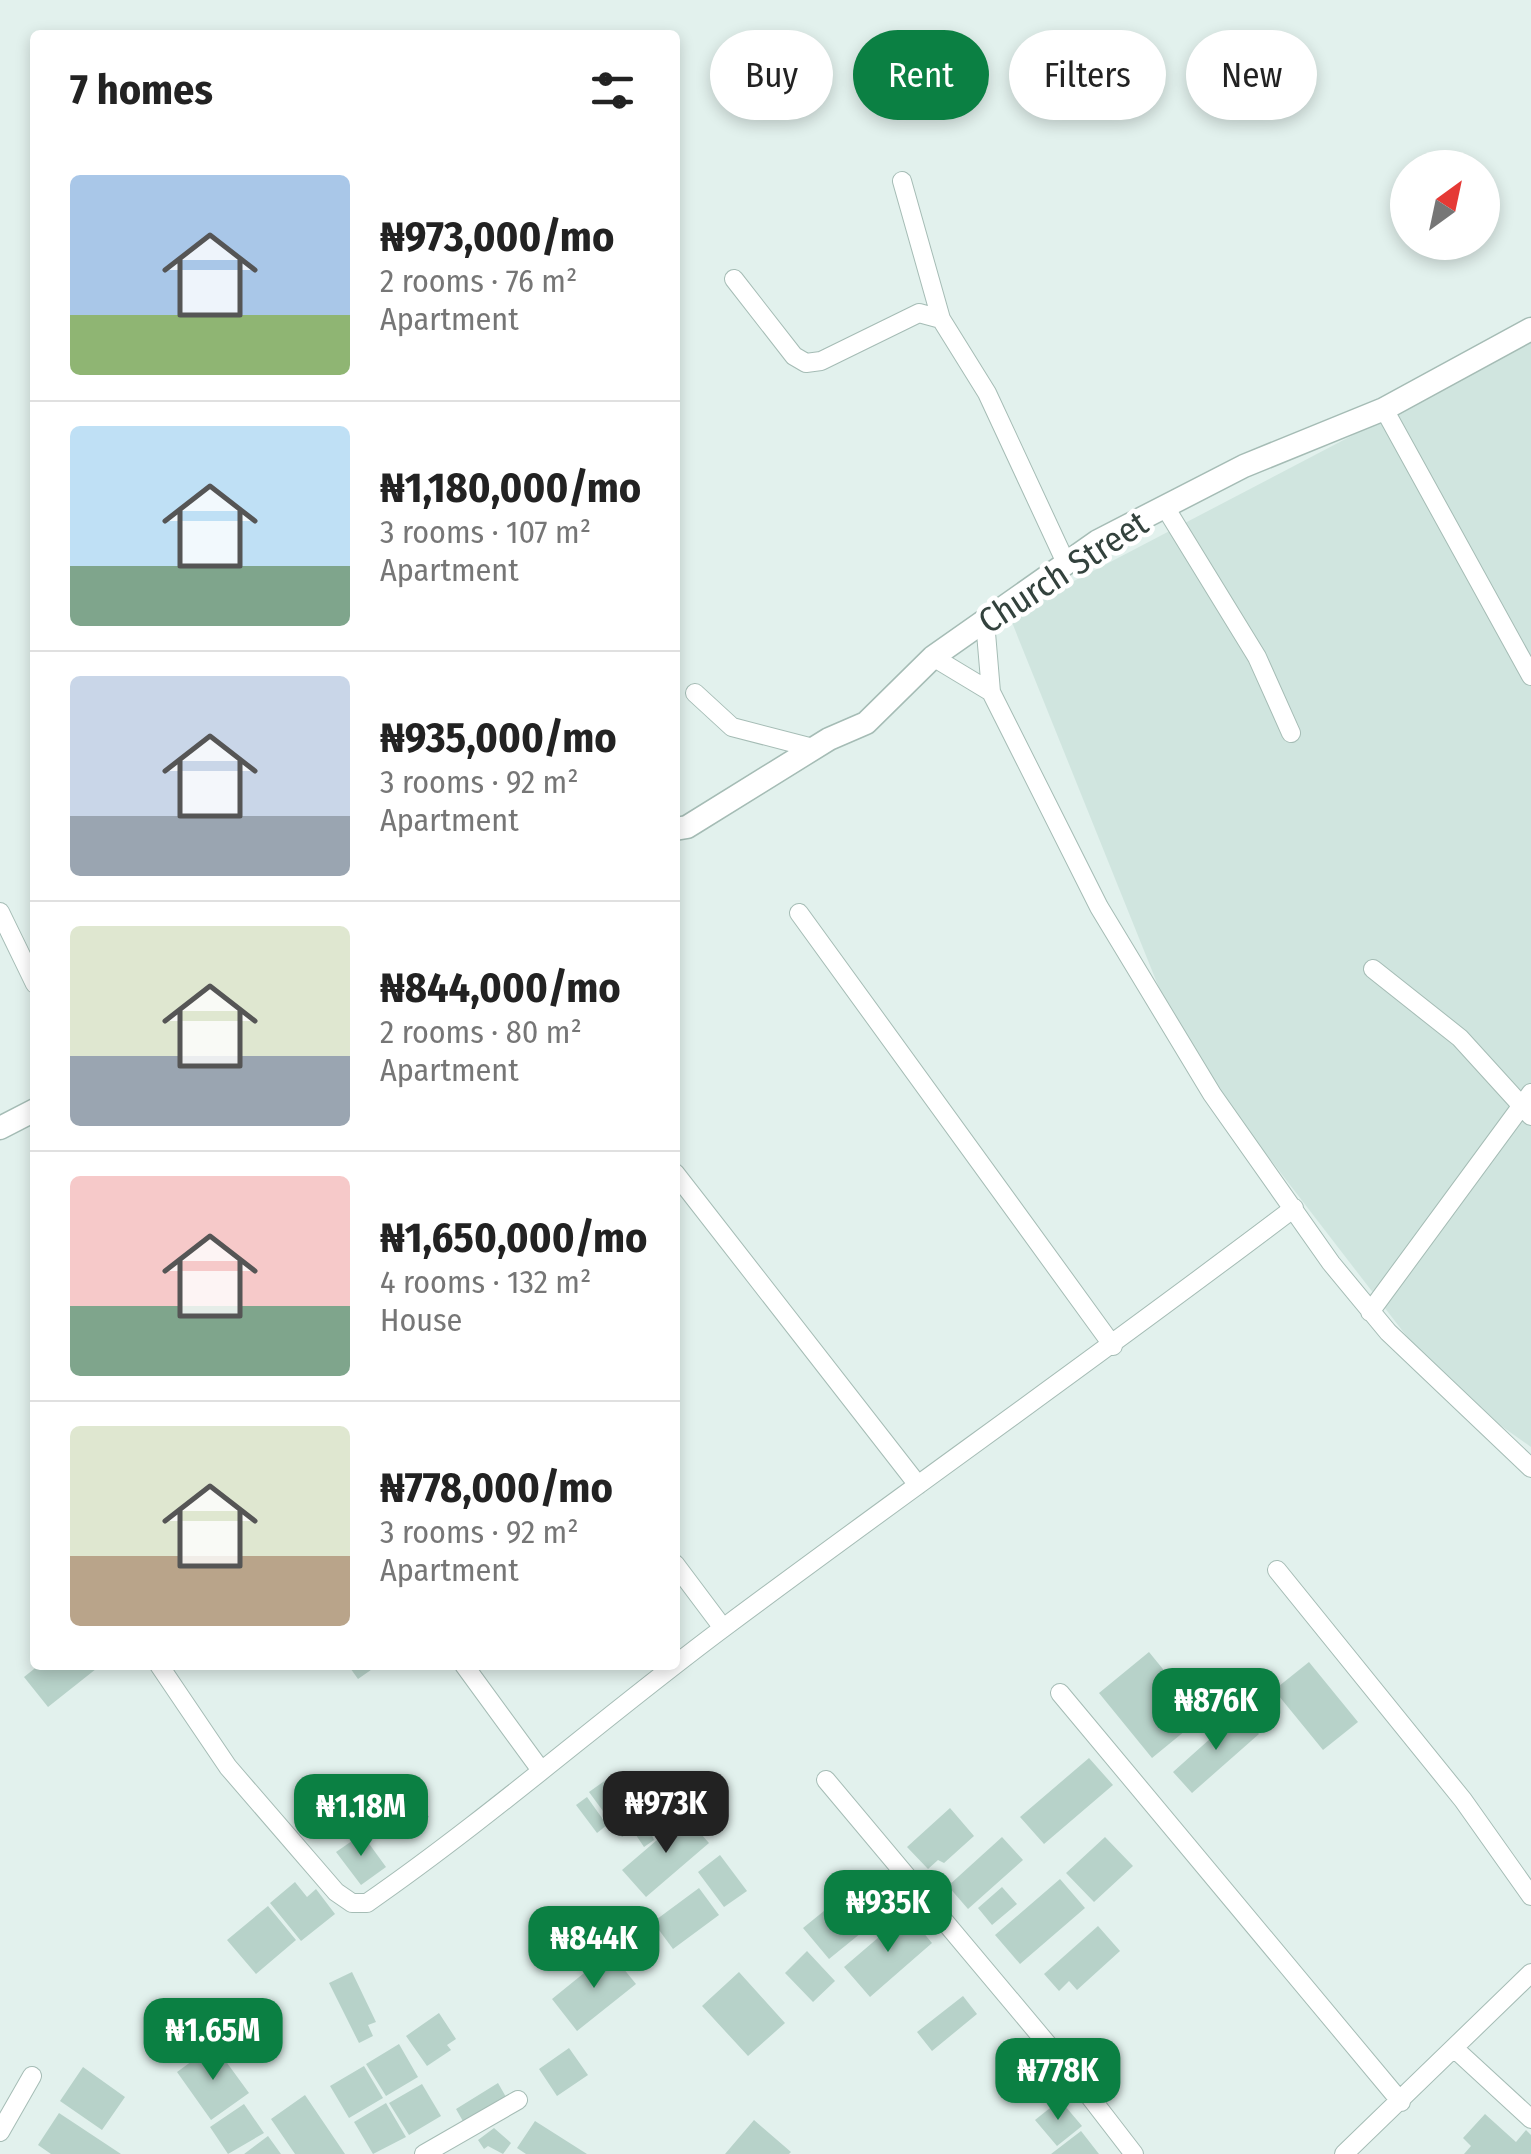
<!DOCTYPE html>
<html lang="en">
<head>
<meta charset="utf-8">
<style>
  :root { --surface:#fff; --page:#f2f2f2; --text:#222; --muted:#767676; --line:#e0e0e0; --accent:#0b8043 }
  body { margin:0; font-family:"Fira Sans Condensed",sans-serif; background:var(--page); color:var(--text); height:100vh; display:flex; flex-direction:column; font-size:38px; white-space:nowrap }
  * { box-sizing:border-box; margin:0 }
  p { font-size:32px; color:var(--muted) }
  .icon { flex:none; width:55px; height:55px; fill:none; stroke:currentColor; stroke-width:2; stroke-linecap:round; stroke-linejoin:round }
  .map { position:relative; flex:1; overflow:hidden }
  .drawer { position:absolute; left:30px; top:30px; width:650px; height:1640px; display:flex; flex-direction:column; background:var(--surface); border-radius:10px; box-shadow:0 5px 15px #0003 }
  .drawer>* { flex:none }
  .top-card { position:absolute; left:710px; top:30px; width:670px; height:90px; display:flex; gap:20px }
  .needle { width:65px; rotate:33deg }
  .buttons { position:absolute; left:1390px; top:150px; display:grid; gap:20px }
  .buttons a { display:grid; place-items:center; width:110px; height:110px; border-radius:50%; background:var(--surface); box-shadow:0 5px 15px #0003; font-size:50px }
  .price { position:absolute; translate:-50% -85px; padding:0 22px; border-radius:20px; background:var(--accent); color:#fff; font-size:32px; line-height:65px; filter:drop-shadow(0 2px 5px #0008) }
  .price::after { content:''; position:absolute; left:50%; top:60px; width:30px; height:22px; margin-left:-15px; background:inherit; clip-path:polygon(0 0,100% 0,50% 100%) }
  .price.on { background:#222; color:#fff }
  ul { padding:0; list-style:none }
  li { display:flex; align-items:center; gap:30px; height:250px; padding:0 40px }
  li+li { border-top:2px solid var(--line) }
  li span { display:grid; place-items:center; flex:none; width:280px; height:200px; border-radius:10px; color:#555 }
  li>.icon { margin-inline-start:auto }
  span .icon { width:120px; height:120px; fill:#fffc; stroke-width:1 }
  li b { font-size:42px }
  h2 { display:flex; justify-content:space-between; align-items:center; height:120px; padding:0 40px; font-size:42px }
  .tag { padding:0 35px; border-radius:45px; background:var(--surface); box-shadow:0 5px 15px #0003; font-size:35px; line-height:90px }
  .tag.on { background:var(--accent); color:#fff }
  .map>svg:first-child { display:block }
</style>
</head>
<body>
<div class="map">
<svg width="1531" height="2154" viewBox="0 0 1531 2154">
  <rect width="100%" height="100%" fill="#e2f1ed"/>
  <path fill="#d0e5df" d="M1531,342V1447L1445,1386L1182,1045L1009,615Z"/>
  <path fill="#b7d2c9" d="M1149,1652L1202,1717L1152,1758L1099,1693Z
    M1309,1662L1358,1722L1323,1750L1274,1690Z
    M39,1665H101L48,1707L24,1677Z
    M348,1665H378L358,1679Z
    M1240,1712L1259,1734L1192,1793L1173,1772Z
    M1089,1758L1113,1785L1044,1844L1020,1817Z
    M610,1777L643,1822L622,1837L589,1792Z
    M415,1796L429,1817L420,1822L414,1813L408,1817L400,1805Z
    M587,1797L607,1825L597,1833L576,1805Z
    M950,1808L974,1836L944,1863L938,1860L928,1869L907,1847Z
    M685,1816L709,1843L646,1897L622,1870Z
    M647,1823L654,1840L644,1847L634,1832Z
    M362,1834L386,1867L361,1885L336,1852Z
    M1002,1837L1023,1860L968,1909L948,1886Z
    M1105,1837L1133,1866L1094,1902L1066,1873Z
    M720,1855L747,1891L724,1907L698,1872Z
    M872,1872L898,1903L829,1959L803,1928Z
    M1060,1879L1085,1908L1020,1964L995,1935Z
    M295,1882L307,1897L316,1889L335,1914L301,1941L270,1903Z
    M1002,1887L1017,1904L992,1925L978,1908Z
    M699,1888L719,1915L673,1949L653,1922Z
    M268,1906L296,1940L256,1974L227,1940Z
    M907,1913L932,1943L870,1997L844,1967Z
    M1098,1926L1120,1951L1077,1990L1069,1981L1059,1991L1044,1974Z
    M807,1951L835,1981L813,2002L785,1973Z
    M610,1952L636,1984L577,2031L552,1999Z
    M352,1972L376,2022L368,2025L373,2036L359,2043L329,1983Z
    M739,1972L785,2023L748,2056L702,2006Z
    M963,1996L977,2014L932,2051L917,2032Z
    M439,2013L456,2039L447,2045L451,2050L427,2066L406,2036Z
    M399,2044L418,2077L386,2096L366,2064Z
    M214,2045L249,2093L211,2120L177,2072Z
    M569,2048L588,2075L557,2096L539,2069Z
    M364,2066L383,2098L349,2118L330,2086Z
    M83,2067L125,2097L102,2130L60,2101Z
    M498,2083L506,2097L464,2123L456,2109Z
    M422,2084L441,2116L409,2135L389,2103Z
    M305,2095L345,2154H295L271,2119Z
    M1060,2100L1082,2126L1057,2146L1035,2120Z
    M386,2103L406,2137L373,2154L354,2122Z
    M244,2104L264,2133L228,2154L210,2127Z
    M59,2113L121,2154H51L38,2145Z
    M1485,2114L1516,2142L1526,2130L1531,2135V2154H1464L1471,2146L1463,2138Z
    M754,2120L791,2152L789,2154H725Z
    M535,2121L587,2154H526L517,2148Z
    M494,2128L511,2143L503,2154L488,2146L484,2149L478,2140Z
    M1081,2131L1099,2154H1051Z
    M268,2136L281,2154H244Z"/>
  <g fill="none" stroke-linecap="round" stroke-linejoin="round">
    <defs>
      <path id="minor" d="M902,181L941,319
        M734,279L794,356L806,363L821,361L919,313L941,319L987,393L1066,563
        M1384,409L1531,676
        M1165,507L1257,657L1291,733
        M985,621L991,692
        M933,657L991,692L1099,907L1212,1094L1331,1263L1388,1332L1531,1468
        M695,693L732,727L813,748
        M0,912L35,984
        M799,913L1113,1346
        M1373,969L1460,1038L1531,1116
        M675,1173L918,1485
        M1370,1312L1531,1093
        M675,1564L723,1628
        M1277,1570L1463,1800L1531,1896
        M159,1665L228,1767L336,1892L352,1903H367C491,1817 605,1716 726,1626C915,1485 1107,1350 1294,1208
        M464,1665L540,1769
        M1060,1693L1401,2102
        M826,1780L1070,2071L1134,2154
        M1455,2049L1531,2119
        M0,2132L32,2076
        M424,2154L518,2100
        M1344,2154L1531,1973"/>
      <path id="tertiary" d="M675,829L687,827L829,739L866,723L933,657L1098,541L1244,466L1384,409L1531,329
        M0,1128L35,1110"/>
    </defs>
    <use href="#minor" stroke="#a5bcb5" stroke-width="20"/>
    <use href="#tertiary" stroke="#a5bcb5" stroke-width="25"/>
    <use href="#minor" stroke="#fff" stroke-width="18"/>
    <use href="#tertiary" stroke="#fff" stroke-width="22"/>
  </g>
  <g text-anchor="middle" stroke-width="9" stroke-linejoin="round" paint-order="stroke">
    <g font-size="35" fill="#33423d" stroke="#fff">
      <text transform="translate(1063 572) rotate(-33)" y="12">Church Street</text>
    </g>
  </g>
</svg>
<div class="buttons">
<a><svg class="needle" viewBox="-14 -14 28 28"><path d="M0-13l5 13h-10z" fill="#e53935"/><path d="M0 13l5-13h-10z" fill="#767676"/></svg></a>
</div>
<b class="price" style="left:1216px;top:1753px">₦876K</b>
<b class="price on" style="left:666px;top:1856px">₦973K</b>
<b class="price" style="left:361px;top:1859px">₦1.18M</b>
<b class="price" style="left:888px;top:1955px">₦935K</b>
<b class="price" style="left:594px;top:1991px">₦844K</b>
<b class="price" style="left:213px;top:2083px">₦1.65M</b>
<b class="price" style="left:1058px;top:2123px">₦778K</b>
<div class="top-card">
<a class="tag">Buy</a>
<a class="tag on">Rent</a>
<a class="tag">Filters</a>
<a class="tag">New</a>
</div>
<section class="drawer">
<h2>7 homes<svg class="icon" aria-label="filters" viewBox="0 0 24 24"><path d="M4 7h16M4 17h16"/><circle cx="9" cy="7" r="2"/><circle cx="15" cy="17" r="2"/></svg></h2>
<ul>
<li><span style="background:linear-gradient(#a9c7e8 70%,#8fb573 0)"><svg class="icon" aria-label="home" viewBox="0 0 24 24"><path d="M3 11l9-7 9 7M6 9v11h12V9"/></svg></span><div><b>₦973,000/mo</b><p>2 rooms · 76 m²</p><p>Apartment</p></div></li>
<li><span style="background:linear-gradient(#bfe0f5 70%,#7fa58c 0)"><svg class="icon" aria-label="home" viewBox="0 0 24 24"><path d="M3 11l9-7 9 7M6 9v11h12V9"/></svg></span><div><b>₦1,180,000/mo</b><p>3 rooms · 107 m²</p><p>Apartment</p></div></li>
<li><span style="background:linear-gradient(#c9d6e8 70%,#9aa5b1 0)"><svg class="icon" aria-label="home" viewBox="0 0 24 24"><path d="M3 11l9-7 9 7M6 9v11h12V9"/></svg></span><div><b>₦935,000/mo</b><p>3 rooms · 92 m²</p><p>Apartment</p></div></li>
<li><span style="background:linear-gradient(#dfe7d0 65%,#9aa5b1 0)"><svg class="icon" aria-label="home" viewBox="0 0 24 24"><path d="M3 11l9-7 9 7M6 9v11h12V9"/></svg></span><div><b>₦844,000/mo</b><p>2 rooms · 80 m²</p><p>Apartment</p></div></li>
<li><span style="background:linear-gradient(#f6c9c9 65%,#7fa58c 0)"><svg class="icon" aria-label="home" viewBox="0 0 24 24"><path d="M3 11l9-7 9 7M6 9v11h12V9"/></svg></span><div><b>₦1,650,000/mo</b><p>4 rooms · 132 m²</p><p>House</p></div></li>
<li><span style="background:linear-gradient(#dfe7d0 65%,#b9a48a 0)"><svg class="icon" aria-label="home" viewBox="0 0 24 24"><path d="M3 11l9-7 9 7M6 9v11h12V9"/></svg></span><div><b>₦778,000/mo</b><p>3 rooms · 92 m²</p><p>Apartment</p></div></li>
</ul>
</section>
</div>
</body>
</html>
